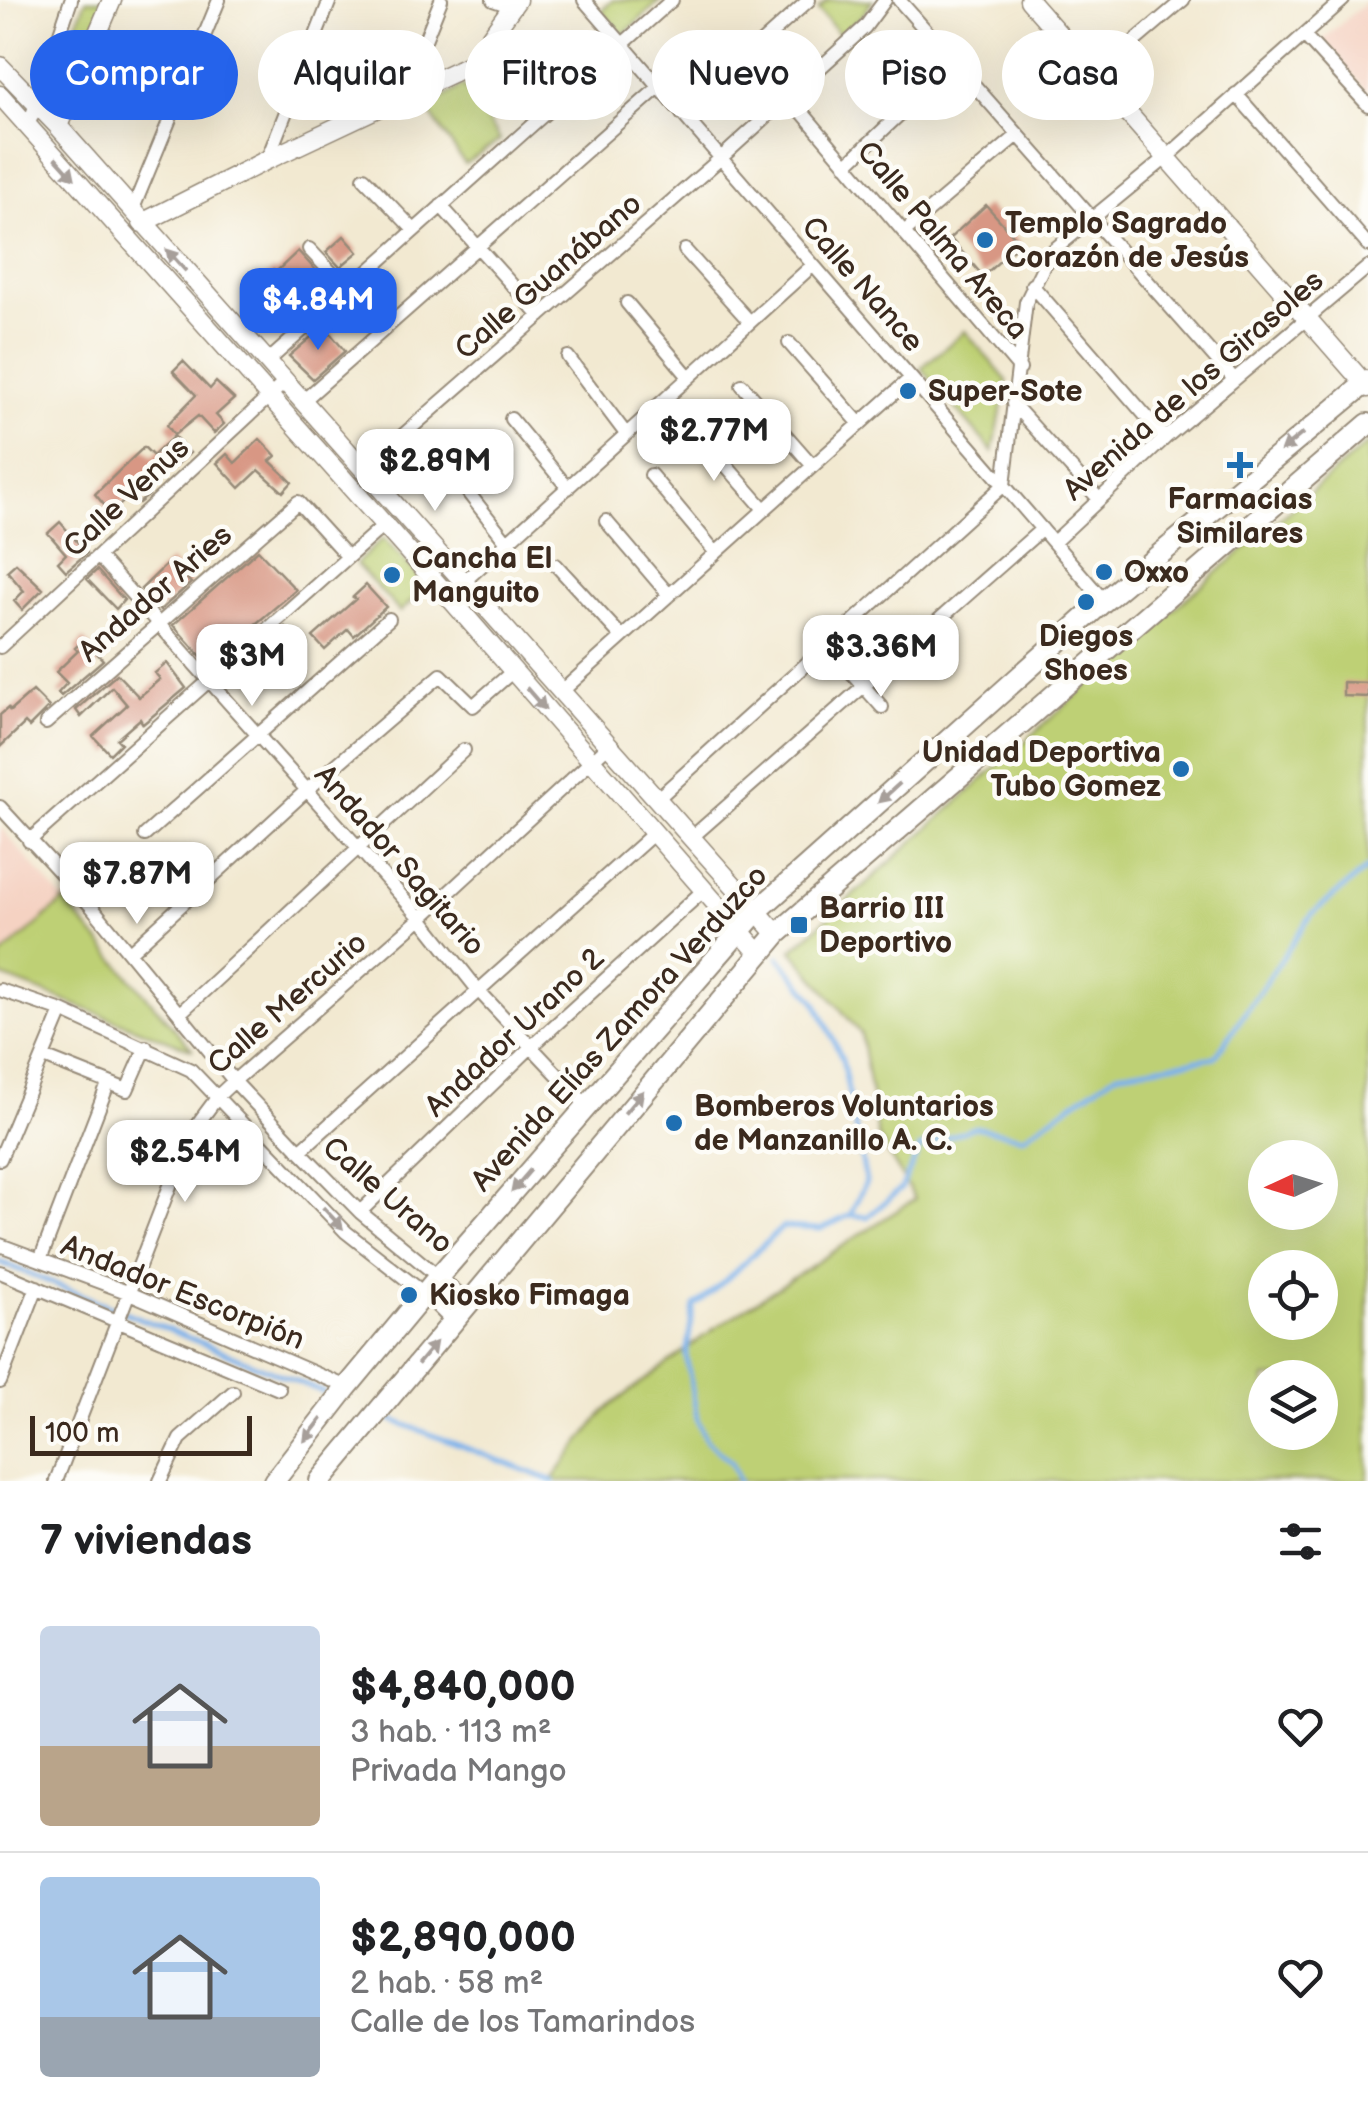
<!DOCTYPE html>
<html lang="es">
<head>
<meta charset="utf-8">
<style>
  :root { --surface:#fff; --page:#f6f6f6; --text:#202124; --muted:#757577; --line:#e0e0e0; --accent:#2563eb }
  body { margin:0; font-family:"Balsamiq Sans",sans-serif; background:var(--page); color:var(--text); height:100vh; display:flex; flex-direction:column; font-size:38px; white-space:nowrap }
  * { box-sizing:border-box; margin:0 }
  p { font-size:32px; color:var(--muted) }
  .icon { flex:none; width:55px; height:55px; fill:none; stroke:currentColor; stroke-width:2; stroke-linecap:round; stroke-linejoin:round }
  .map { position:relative; height:1481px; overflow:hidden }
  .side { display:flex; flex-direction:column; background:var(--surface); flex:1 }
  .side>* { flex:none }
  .hud { position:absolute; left:30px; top:30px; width:1310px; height:90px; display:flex; gap:20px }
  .needle { width:65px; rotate:266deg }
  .fabs { position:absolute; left:1248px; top:1140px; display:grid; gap:20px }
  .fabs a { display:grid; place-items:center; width:90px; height:90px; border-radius:50%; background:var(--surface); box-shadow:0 10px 40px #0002; font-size:50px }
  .scale { position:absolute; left:30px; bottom:25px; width:222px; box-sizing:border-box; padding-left:10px; border:5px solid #3b2a1e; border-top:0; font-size:28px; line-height:35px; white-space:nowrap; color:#3b2a1e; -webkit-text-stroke:8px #fdfcf7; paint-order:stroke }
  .price { position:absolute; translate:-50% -85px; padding:0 22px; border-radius:20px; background:#fff; color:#222; font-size:32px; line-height:65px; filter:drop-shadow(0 2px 5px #0008) }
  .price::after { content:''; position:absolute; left:50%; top:60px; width:30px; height:22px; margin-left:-15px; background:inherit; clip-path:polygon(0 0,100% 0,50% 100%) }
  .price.current { background:var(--accent); color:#fff }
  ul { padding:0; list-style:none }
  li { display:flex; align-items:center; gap:30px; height:250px; padding:0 40px }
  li+li { border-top:2px solid var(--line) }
  li span { display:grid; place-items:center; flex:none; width:280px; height:200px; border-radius:10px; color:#555 }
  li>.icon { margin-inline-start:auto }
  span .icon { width:120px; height:120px; fill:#fffc; stroke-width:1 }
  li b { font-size:42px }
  h2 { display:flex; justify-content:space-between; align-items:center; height:120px; padding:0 40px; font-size:42px }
  .chip { padding:0 35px; border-radius:45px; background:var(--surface); box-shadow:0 10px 40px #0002; font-size:35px; line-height:90px }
  .chip.current { background:var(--accent); color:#fff }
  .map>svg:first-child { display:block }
</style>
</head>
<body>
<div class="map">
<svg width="1368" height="1481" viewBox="0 0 1368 1481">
  <rect width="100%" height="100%" fill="#fdfcf7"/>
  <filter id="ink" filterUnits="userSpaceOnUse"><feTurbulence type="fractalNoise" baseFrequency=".01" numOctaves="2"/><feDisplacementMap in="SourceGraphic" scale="20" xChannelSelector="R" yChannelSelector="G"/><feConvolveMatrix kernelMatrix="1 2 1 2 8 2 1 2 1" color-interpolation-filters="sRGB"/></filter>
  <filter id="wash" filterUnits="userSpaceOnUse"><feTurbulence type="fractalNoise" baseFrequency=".0048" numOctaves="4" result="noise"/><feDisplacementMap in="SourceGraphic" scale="40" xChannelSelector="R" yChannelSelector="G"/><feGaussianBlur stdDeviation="2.25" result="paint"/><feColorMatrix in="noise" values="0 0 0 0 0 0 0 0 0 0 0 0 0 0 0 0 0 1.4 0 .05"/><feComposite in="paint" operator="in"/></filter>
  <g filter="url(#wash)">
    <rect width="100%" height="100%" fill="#f2e9d1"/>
    <path fill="#f5d2c2" d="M1368,0V92L1322,40Z
      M0,827L64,901L0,957Z"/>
    <path fill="#bed074" stroke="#7c7d49" stroke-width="2.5" fill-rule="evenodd" d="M86,0H108L55,109L45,104Z
      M613,0H661L623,35L601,11Z
      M828,0H873L863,15L840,35L818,9Z
      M463,85L500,140L465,164L427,109Z
      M965,331L1007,381L993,452L921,368Z
      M1368,443V1481H551L605,1410L715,1328L915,1199L878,1136L861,1034L792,950L1138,640ZM1265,1158H1320V1212H1265ZM1265,1268H1320V1322H1265ZM1265,1378H1320V1432H1265Z
      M383,538L428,586L400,612L356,564Z
      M64,901L193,1050L0,976V957Z"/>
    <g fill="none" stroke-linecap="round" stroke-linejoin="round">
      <path stroke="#7db2eb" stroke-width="5" d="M850,1215L867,1217L901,1189L920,1148L975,1127L1023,1137L1117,1073L1215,1057L1312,914L1368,868
        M0,1262L323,1392
        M385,1417L553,1481
        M739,1481L731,1462L706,1440L697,1418L686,1355L694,1306C726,1283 753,1253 783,1227L821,1229L850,1215L866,1182L842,1059L816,1002L779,957"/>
    </g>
    <g id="blocks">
      <path fill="#d89784" d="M986,205L1020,243L983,276L950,238Z
        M344,236L358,252L340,267L326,252Z
        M298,251L319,274L296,295L299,298L288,309L262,280L273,270L276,272Z
        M324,326L345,351L313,379L289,356Z
        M183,361L210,389L216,382L234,399L216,415L224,424L214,433L198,416L174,435L167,425L196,395L173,371Z
        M174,436L190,453L170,471L163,464L141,486L149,495L139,503L132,494L111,513L95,494L144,447L153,456Z
        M260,439L276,456L270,461L292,482L283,492L259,470L240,488L217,463L227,454L235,463Z
        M60,522L87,553L66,571L58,562L66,554L48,533Z
        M258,550L296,590L227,648L229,650L210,666L173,625Z
        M170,561L191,583L160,610L141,589Z
        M16,563L43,589L22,610L14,601L24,591L7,571Z
        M97,570L124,600L116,609L87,579Z
        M366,585L386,607L354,636L348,629L325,650L313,637L356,599L353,597Z
        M285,627L300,644L288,655L273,637Z
        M84,639L103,660L61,696L58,693L67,683L56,672L78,651L75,648Z
        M167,663L186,688L143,724L140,719L117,739L121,743L110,754L93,736L127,705L112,687L81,717L76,710L117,674L139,697L160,679L155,673Z
        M1343,682L1368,683V697L1343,696Z
        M33,691L49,707L29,727L25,723L0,747V715L8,708L10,711Z"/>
    </g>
  </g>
  <g filter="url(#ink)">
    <use href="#blocks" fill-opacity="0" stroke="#968a78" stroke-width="2.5"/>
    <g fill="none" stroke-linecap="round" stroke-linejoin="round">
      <defs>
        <path id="street" d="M493,0L513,7
          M584,0L1104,601
          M899,0L1234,379
          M1304,35L1368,105
          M751,52L1020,369
          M1095,75L1183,0
          M1236,94L1368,245
          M402,97L441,0
          M682,114L809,0
          M28,127L71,0
          M267,160L330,0
          M846,165L954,63
          M364,178L414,230
          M441,206L540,316
          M132,211L219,0
          M904,232L1018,135
          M309,249L348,290
          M685,250L750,322
          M1032,285L1165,438
          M627,303L689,377
          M789,343L860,424
          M568,357L626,434
          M268,361L672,0
          M742,385L813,466
          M303,401L659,87
          M1013,404L1098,498
          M511,419L568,488
          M696,431L764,509
          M363,470L721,158L865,27L885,0
          M452,472L507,542
          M651,475L716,553
          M606,521L669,595
          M1054,542L1165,438L1368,267
          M98,556L421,918L478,990L587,1106
          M556,565L622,637
          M448,596L813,265
          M827,645L882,707
          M0,647L285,382
          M561,692L911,378
          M46,723L298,502L348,557
          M657,799L1004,485L1026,302L1050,253L1167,157L1343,0
          M0,807L91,906L234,1081L300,1151L360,1212L469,1302
          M145,835L389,619
          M691,838L1042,529
          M29,841L384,525
          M130,952L307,790L441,675L473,706L513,671
          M0,990L62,1011L191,1070L346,1232L425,1294L453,1322
          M179,1014L464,750
          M44,1057L127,1090L146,1047
          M300,1151L654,833
          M0,1159L62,1011
          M360,1212L531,1047L704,890
          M0,1245L127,1292L347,1387
          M40,1260L108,1084
          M0,1272L279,1389
          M0,1382L37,1287
          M56,1481L190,1134L219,1095L234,1081L421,918L609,745
          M160,1481L180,1439L233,1392"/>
        <path id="secondary" d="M1029,0L1368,388
          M0,66L58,126L777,934
          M0,95L448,596L758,952
          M58,126L112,0
          M142,223L267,160L471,64L517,0"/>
        <path id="primary" d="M274,1481L347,1387L440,1275L757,911L1104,601L1368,381
          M320,1481L777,934L1368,424"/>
      </defs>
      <use href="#street" stroke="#968a78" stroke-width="16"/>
      <use href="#secondary" stroke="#968a78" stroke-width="21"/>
      <use href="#primary" stroke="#968a78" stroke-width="24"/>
      <use href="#street" stroke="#fff" stroke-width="12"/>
      <use href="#secondary" stroke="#fff" stroke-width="18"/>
      <use href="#primary" stroke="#fff" stroke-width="20"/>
    </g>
    <defs><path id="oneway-solid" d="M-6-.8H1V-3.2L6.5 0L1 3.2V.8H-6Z" transform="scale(2.5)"/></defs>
    <g fill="#a79f9a">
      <use href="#oneway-solid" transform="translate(65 168) rotate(48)"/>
      <use href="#oneway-solid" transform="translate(176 260) rotate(-132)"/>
      <use href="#oneway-solid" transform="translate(1292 442) rotate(141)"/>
      <use href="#oneway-solid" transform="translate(536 699) rotate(49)"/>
      <use href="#oneway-solid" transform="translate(889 793) rotate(138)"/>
      <use href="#oneway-solid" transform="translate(634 1102) rotate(-50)"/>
      <use href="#oneway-solid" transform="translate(521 1181) rotate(131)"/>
      <use href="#oneway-solid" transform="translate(333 1218) rotate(47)"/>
      <use href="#oneway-solid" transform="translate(427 1353) rotate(-50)"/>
      <use href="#oneway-solid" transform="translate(313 1430) rotate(128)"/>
    </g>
  </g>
  <g fill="#1f6fb2" stroke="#fdfcf7" stroke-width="4">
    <circle cx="985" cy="240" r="10"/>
    <circle cx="908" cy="391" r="10"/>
    <path d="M1235 450h10v10h10v10h-10v10h-10v-10h-10v-10h10z"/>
    <circle cx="1104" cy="572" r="10"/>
    <circle cx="392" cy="575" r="10"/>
    <circle cx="1086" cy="602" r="10"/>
    <circle cx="1181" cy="769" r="10"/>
    <rect x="789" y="915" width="20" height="20" rx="5"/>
    <circle cx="674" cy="1123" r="10"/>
    <circle cx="409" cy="1295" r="10"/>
  </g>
  <g text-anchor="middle" stroke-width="9" stroke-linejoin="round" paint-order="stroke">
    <g font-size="30" font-weight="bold" fill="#3b2a1e" stroke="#fdfcf7" text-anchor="start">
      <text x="1005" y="233">Templo Sagrado<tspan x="1005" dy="34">Corazón de Jesús</tspan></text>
      <text x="928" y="401">Super-Sote</text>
      <text x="1240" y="509" text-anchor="middle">Farmacias<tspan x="1240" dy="34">Similares</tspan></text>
      <text x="412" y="568">Cancha El<tspan x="412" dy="34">Manguito</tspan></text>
      <text x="1124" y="582">Oxxo</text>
      <text x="1086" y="646" text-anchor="middle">Diegos<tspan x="1086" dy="34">Shoes</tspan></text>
      <text x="1161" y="762" text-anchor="end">Unidad Deportiva<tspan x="1161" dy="34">Tubo Gomez</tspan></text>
      <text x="819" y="918">Barrio III<tspan x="819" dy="34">Deportivo</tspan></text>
      <text x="694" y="1116">Bomberos Voluntarios<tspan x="694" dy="34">de Manzanillo A. C.</tspan></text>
      <text x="429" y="1305">Kiosko Fimaga</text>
    </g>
    <g font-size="30" fill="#3b2a1e" stroke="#fdfcf7">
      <text transform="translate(943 240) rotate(50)" y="10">Calle Palma Areca</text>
      <text transform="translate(548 276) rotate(-41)" y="10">Calle Guanábano</text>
      <text transform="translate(863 284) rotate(49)" y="10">Calle Nance</text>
      <text transform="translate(1193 385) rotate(-41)" y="10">Avenida de los Girasoles</text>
      <text transform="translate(126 497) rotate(-43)" y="10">Calle Venus</text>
      <text transform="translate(155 593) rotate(-41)" y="10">Andador Aries</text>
      <text transform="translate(400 860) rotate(49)" y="10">Andador Sagitario</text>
      <text transform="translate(287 1003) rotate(-41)" y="10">Calle Mercurio</text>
      <text transform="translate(619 1028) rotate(-48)" y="10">Avenida Elías Zamora Verduzco</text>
      <text transform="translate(514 1032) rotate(-43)" y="10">Andador Urano 2</text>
      <text transform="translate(388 1195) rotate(41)" y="10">Calle Urano</text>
      <text transform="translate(183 1292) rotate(22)" y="10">Andador Escorpión</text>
    </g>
  </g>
</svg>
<div class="fabs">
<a><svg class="needle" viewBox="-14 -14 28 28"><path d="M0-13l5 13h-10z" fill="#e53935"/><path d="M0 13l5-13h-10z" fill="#757577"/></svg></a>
<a><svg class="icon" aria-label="locate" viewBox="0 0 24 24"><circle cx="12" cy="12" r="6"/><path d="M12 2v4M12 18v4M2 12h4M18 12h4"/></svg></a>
<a><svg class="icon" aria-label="layers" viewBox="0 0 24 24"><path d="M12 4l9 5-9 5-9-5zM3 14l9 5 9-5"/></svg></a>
</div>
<div class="scale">100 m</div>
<b class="price current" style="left:318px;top:353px">$4.84M</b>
<b class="price" style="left:714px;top:484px">$2.77M</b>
<b class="price" style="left:435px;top:514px">$2.89M</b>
<b class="price" style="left:881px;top:700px">$3.36M</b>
<b class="price" style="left:252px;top:709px">$3M</b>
<b class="price" style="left:137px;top:927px">$7.87M</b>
<b class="price" style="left:185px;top:1205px">$2.54M</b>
<div class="hud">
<a class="chip current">Comprar</a>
<a class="chip">Alquilar</a>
<a class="chip">Filtros</a>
<a class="chip">Nuevo</a>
<a class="chip">Piso</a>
<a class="chip">Casa</a>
</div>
</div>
<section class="side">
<h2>7 viviendas<svg class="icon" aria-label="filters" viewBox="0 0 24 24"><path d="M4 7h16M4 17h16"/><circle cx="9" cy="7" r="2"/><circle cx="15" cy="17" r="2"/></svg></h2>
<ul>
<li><span style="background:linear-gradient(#c9d6e8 60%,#b9a48a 0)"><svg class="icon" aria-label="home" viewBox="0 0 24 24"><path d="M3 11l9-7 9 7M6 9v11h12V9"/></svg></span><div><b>$4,840,000</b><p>3 hab. · 113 m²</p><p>Privada Mango</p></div><svg class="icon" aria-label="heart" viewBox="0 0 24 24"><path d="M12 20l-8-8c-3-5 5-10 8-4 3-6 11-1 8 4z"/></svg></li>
<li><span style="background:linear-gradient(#a9c7e8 70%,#9aa5b1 0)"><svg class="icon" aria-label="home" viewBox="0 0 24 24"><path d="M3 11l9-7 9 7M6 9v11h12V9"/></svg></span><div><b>$2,890,000</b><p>2 hab. · 58 m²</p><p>Calle de los Tamarindos</p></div><svg class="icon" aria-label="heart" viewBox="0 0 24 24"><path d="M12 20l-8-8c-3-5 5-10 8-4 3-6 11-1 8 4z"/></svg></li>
</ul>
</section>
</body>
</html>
